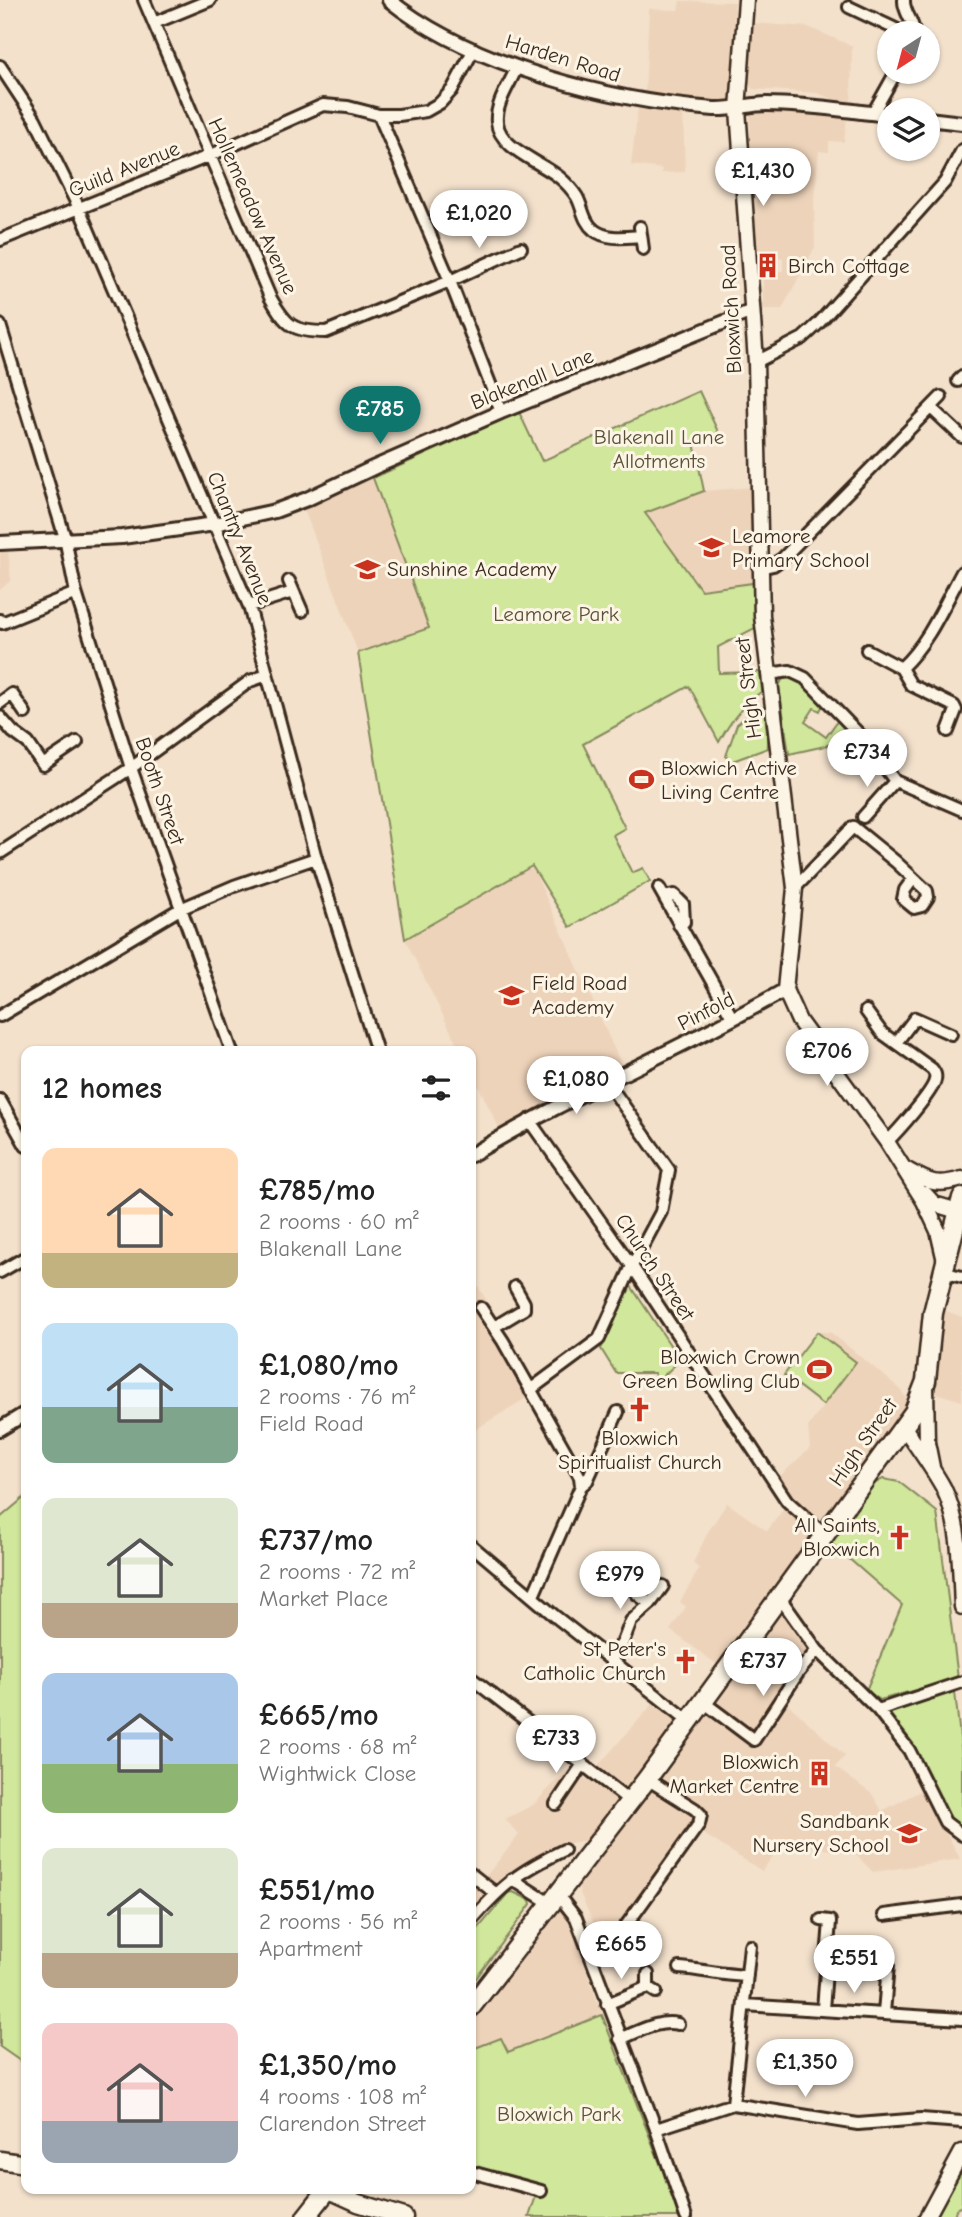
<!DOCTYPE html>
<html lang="en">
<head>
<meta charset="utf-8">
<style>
  :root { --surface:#fff; --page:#f2f2f2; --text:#222; --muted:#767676; --accent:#0f766e }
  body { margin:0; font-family:"Comic Neue",sans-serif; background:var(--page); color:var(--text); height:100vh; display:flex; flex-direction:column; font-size:26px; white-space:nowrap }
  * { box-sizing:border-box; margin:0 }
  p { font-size:23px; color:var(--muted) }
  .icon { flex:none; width:38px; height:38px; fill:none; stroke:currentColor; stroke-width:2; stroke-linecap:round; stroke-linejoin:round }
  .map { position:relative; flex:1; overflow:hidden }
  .panel { position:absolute; left:21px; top:1046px; width:455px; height:1148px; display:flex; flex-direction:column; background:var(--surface); border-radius:14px; box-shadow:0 2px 5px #0004 }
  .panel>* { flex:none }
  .needle { width:46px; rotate:216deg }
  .fabs { position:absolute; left:877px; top:21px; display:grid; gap:14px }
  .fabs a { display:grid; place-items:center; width:63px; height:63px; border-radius:50%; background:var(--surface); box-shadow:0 2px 5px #0004; font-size:35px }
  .price { position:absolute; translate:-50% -60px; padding:0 16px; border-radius:24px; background:#fff; color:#222; font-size:23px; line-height:46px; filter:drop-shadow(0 2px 4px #0008) }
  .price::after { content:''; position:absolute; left:50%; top:42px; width:21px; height:16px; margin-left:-10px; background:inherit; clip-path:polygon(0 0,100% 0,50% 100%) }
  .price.on { background:var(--accent); color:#fff }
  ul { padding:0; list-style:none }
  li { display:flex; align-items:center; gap:21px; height:175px; padding:0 21px }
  li span { display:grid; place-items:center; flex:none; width:196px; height:140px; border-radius:14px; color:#555 }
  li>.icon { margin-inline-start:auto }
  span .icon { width:84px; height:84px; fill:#fffc; stroke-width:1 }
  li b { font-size:30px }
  h2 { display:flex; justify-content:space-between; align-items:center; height:84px; padding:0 21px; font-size:30px }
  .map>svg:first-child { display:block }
</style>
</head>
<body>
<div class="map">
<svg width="962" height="2217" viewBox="0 0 962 2217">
  <rect width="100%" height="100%" fill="#f3e1cc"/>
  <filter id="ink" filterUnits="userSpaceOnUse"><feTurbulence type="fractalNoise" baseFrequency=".0143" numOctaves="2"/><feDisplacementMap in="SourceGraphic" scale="14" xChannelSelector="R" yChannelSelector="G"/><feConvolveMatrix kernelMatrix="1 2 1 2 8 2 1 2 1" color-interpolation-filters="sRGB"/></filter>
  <g filter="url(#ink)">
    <path fill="#edd3ba" d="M680,1L735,2L730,103L645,94L649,9L678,10Z
      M751,23L808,27L852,46L851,106L817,93L753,89L748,84Z
      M638,109L683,114L685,172L662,173V169L631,165Z
      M753,112L847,117L844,142L829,141V152L819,151L814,199L815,247L782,309H763V272L783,271V258L756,257L755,162L750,161V115Z
      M373,478L430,629L358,653L304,509Z
      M752,487L753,583L701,590L644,513L704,491Z
      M8,550L11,580L0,590V552Z
      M532,866L622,1066L500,1130L471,1071V1052H461L405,939Z
      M471,1275L487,1301L474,1309L528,1397L471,1432Z
      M941,1309L962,1317V1401L929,1391Z
      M817,1332H830L898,1387L909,1402L905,1414L821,1526L790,1496L778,1478L810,1448L808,1427L855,1362Z
      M727,1503L767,1531L786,1506L815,1535L722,1668L670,1630L686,1607L680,1602L699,1569L693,1563L708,1532Z
      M780,1609L810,1647L789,1672L777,1694L845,1756L835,1767L872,1794L882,1811L924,1789L960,1859L873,1872L856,1855L784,1841L762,1871L702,1833L706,1819L705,1813L652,1777Z
      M653,1704L680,1724L587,1841L564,1844L512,1873L471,1912V1881L478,1886L519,1835L505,1819L533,1805L568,1769L586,1779Z
      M647,1784L695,1813L691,1825L639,1898L615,1937L603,1945L580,1893L578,1885L575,1883Z
      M560,1910L568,1917L602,2015L508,2053L501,2038L475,2048L471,2044V2024Z"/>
    <path fill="#d0e79c" stroke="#86885d" stroke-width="2" d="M699,391L719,434L694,443L704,491L645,513L701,590L753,583L755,628L718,647L719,673L760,672L762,691C741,707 732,719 719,742L689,686L583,744L625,828L613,835L632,873L643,868L650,881L570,927L532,866L405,939L358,653L429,628L373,478L519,412L542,461Z
      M783,678C801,677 811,692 823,704L820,711L814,708L805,722L826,737L838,720L854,734L825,746L789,754L779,686Z
      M758,707L765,708L768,748L730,762L726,756L737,724Z
      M629,1283L680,1360L657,1382L654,1373H616L601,1349Z
      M817,1332L856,1362L823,1405L784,1375Z
      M883,1479L899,1482L937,1512L958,1678L880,1700L869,1692L867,1688L902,1605L831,1543L874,1484Z
      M26,1496V2065L0,2047V1518Z
      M955,1692L962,1756V1830L952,1823L945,1812L912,1746L888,1716V1713Z
      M513,1892L530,1900L531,1904L471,1985V1937L508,1893Z
      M602,2015L681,2217H529L536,2196L546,2189L471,2168V2044L475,2048L501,2038L508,2052Z
      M962,2170V2206L956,2209L954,2217H936Z"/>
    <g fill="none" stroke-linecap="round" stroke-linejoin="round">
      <defs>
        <path id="minor" d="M144,0L270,297C286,325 292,332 326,332L450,281L521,248
          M904,0C903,12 914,21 914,33
          M849,7L904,33
          M154,23L210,0
          M0,66L35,119L79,208L249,606L316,858L377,1052
          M517,67C510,84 495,104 497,122C499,148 539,161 559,177C565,182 572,189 577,197C583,208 583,221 594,230C607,240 625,237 641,236
          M873,113L896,72
          M379,115L450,281L501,412
          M640,227L643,249
          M0,240L209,156L323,105L348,107L379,115H399L426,111L440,103L452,90L474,49
          M0,325L65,538L76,593L131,768L232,1052
          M756,362L803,338L818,324L945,182L962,150
          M958,381L962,377
          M931,408L962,437
          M760,568L773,565L782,559L941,397
          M289,581L302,611
          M249,606L293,592
          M0,620L2,623L76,593
          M867,650L901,668L911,685L954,706L956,710L948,731
          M901,668C929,642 944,605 962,572
          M769,674L790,671L805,678L861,736L895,781L962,810
          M0,703L12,694L25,713
          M0,717L13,732L28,743L43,765L77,742
          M863,817L895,781
          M0,853L131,768L250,681L267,675
          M659,888L733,1019
          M795,888L853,827L896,862L927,891L928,897L922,906L914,908L903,899L905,890L913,879
          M664,897L674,895L683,904L684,922L679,925
          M866,1011L882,1033L932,1069C935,1073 936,1075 935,1080C933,1092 897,1132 887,1142
          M0,1016L180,909L234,886L316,858
          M896,1043L915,1018L951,1034
          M0,1100L26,1146
          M529,1120L632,1266L787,1501L825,1535
          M0,1272L26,1257
          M942,1272L962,1277
          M481,1308L503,1341L580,1477L581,1486L533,1596
          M494,1327L524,1309V1303L515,1287
          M530,1390L599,1339L632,1266L661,1212L669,1170L607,1082
          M581,1486L587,1481L618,1412
          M471,1545L556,1617L688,1720
          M637,1594L650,1604
          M780,1598L817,1650L878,1710L909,1750L945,1822L962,1835
          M610,1660L623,1642L631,1621L650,1604L663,1586
          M471,1678L630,1801
          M702,1701L754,1740L798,1673L817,1650
          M878,1710L962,1682
          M556,1804L583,1764
          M471,1874L495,1893
          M512,1879L551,1904
          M558,1895L576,1918L656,2129L686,2217
          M884,1915L962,1905
          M821,1920L830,1921L823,2009
          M471,1921C503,1884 519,1872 564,1850
          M591,1958L615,1941L699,1824L701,1815L695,1809L647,1779
          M680,1968C703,1970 724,1975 747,1976
          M648,1974V1987L656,1992
          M607,2004L648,1987
          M744,2005L962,2019
          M884,2013L888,1965
          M620,2039C638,2032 659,2019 678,2024
          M733,2104L750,1946
          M656,2129L733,2104L858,2124L921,2119L962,2122
          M471,2172L541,2191"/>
        <path id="tertiary" d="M389,0C471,66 611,101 714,109C733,110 749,104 767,104C808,104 848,111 889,115
          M928,119L962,123
          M0,543L122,537L215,524L275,511L307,499L375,467L501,412L752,311
          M471,1155C572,1094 682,1049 785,990
          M0,1429L26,1413"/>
        <path id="secondary" d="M746,0L738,109L756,362L762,616L795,888L785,990L799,1021L887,1142L924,1201L938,1231L945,1261
          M905,1169C929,1182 935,1187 962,1179
          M925,1194L934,1204L958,1211
          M926,1386L927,1442L932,1467
          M904,1427C917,1447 932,1467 943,1487C961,1523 960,1568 962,1607
          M927,2217L962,2152"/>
        <path id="primary" d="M0,2160L26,2164
          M327,2189L358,2203L404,2217"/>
        <path id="trunk" d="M471,2007L647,1779L914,1412L926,1381L933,1313L962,1198
          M306,2217L328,2189"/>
      </defs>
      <use href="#minor" stroke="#3b2a1e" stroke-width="16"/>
      <use href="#tertiary" stroke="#3b2a1e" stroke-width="18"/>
      <use href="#secondary" stroke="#3b2a1e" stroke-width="19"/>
      <use href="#primary" stroke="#3b2a1e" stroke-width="21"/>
      <use href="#trunk" stroke="#3b2a1e" stroke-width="23"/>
      <use href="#minor" stroke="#fcf5e5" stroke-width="10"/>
      <use href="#tertiary" stroke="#fcf5e5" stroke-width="12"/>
      <use href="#secondary" stroke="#fcf5e5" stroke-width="14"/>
      <use href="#primary" stroke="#fcf5e5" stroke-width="16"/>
      <use href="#trunk" stroke="#fcf5e5" stroke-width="18"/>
    </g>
  </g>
  <defs>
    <symbol id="building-bare" viewBox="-9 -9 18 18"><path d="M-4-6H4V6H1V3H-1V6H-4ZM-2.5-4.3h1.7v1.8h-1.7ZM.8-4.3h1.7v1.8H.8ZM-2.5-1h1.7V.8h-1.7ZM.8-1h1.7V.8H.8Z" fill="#c8321e" stroke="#fcf5e5" stroke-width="2.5" paint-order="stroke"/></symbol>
    <symbol id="school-bare" viewBox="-9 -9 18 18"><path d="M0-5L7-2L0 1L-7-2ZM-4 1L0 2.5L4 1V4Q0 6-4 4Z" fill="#c8321e" stroke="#fcf5e5" stroke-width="2.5" paint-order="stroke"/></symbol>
    <symbol id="stadium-bare" viewBox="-9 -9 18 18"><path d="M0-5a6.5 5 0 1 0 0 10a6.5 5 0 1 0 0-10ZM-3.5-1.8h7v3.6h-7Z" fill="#c8321e" stroke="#fcf5e5" stroke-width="2.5" paint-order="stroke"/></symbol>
    <symbol id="church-bare" viewBox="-9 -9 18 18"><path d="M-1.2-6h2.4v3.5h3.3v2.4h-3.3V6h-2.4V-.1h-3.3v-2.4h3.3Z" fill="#c8321e" stroke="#fcf5e5" stroke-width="2.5" paint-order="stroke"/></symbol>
  </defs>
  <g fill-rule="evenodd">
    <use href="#building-bare" x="750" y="248" width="35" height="35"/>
    <use href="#school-bare" x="694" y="530" width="35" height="35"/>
    <use href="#school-bare" x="350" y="552" width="35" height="35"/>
    <use href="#stadium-bare" x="624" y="762" width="35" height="35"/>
    <use href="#school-bare" x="494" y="978" width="35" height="35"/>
    <use href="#stadium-bare" x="802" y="1352" width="35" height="35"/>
    <use href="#church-bare" x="622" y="1392" width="35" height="35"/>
    <use href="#church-bare" x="882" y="1520" width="35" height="35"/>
    <use href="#church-bare" x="668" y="1644" width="35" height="35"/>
    <use href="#building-bare" x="802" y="1756" width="35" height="35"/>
    <use href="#school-bare" x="892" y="1816" width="35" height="35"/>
  </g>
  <g text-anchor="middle" stroke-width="6" stroke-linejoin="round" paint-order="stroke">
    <g font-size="21" fill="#3b2a1e" stroke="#fcf5e5">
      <text transform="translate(563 58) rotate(17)" y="7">Harden Road</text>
      <text transform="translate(124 169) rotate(-22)" y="7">Guild Avenue</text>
      <text transform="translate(253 206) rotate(66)" y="7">Hollemeadow Avenue</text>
      <text transform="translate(731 309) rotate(-93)" y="7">Bloxwich Road</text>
      <text transform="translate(532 379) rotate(-22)" y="7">Blakenall Lane</text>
      <text transform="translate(240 538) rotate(68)" y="7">Chantry Avenue</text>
      <text transform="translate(748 688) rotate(-97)" y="7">High Street</text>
      <text transform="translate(160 791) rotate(71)" y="7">Booth Street</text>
      <text transform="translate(706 1011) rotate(-27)" y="7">Pinfold</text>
      <text transform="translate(655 1267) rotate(56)" y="7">Church Street</text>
      <text transform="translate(863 1442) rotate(-55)" y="7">High Street</text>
    </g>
    <g font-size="21" fill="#3b2a1e" stroke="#fcf5e5" text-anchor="start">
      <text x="788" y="273">Birch Cottage</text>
      <text x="732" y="543">Leamore<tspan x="732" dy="24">Primary School</tspan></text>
      <text x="387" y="576">Sunshine Academy</text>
      <text x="661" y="775">Bloxwich Active<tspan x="661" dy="24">Living Centre</tspan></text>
      <text x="532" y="990">Field Road<tspan x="532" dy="24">Academy</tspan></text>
      <text x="800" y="1364" text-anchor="end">Bloxwich Crown<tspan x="800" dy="24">Green Bowling Club</tspan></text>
      <text x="640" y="1445" text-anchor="middle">Bloxwich<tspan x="640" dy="24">Spiritualist Church</tspan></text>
      <text x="880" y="1532" text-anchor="end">All Saints,<tspan x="880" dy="24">Bloxwich</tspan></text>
      <text x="666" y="1656" text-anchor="end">St Peter's<tspan x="666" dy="24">Catholic Church</tspan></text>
      <text x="799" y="1769" text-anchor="end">Bloxwich<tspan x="799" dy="24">Market Centre</tspan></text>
      <text x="889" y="1828" text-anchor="end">Sandbank<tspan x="889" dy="24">Nursery School</tspan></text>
    </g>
    <g font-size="21" fill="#595037" stroke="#fcf5e5">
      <text x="659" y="444">Blakenall Lane<tspan x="659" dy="24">Allotments</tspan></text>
      <text x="556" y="621">Leamore Park</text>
      <text x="559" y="2121">Bloxwich Park</text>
    </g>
  </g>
</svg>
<div class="fabs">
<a><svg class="needle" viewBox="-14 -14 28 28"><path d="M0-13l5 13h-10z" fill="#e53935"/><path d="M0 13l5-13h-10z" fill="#767676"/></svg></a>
<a><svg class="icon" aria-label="layers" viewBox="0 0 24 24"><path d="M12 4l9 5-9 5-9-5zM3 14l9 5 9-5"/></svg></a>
</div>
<b class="price" style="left:763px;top:208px">£1,430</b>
<b class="price" style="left:479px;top:250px">£1,020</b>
<b class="price on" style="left:380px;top:446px">£785</b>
<b class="price" style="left:867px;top:789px">£734</b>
<b class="price" style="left:827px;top:1088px">£706</b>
<b class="price" style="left:576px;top:1116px">£1,080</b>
<b class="price" style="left:620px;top:1611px">£979</b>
<b class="price" style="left:763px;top:1698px">£737</b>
<b class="price" style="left:556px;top:1775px">£733</b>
<b class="price" style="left:621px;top:1981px">£665</b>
<b class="price" style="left:854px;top:1995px">£551</b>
<b class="price" style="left:805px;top:2099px">£1,350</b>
<section class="panel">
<h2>12 homes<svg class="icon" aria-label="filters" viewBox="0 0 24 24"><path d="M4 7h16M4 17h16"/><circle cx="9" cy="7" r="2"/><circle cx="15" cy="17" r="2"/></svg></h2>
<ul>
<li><span style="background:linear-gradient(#ffd9b3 75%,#c2b280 0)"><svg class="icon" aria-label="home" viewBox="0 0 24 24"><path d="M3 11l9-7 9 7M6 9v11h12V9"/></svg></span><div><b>£785/mo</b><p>2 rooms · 60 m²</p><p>Blakenall Lane</p></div></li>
<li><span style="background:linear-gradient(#bfe0f5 60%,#7fa58c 0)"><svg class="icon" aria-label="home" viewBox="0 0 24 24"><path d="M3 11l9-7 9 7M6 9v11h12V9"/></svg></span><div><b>£1,080/mo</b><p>2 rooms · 76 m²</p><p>Field Road</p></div></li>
<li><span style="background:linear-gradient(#dfe7d0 75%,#b9a48a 0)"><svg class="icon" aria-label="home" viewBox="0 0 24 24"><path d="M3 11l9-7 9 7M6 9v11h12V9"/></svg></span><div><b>£737/mo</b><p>2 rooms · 72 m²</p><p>Market Place</p></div></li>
<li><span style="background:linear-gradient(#a9c7e8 65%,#8fb573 0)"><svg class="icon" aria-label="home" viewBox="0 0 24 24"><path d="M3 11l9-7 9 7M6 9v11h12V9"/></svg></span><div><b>£665/mo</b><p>2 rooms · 68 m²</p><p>Wightwick Close</p></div></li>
<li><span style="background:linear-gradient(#dfe7d0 75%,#b9a48a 0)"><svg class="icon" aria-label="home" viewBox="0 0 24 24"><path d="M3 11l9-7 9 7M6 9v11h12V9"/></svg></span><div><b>£551/mo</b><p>2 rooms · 56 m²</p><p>Apartment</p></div></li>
<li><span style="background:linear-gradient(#f6c9c9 70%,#9aa5b1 0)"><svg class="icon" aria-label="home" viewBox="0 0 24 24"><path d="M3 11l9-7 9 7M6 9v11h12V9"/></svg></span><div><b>£1,350/mo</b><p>4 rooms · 108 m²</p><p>Clarendon Street</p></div></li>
</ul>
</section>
</div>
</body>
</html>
